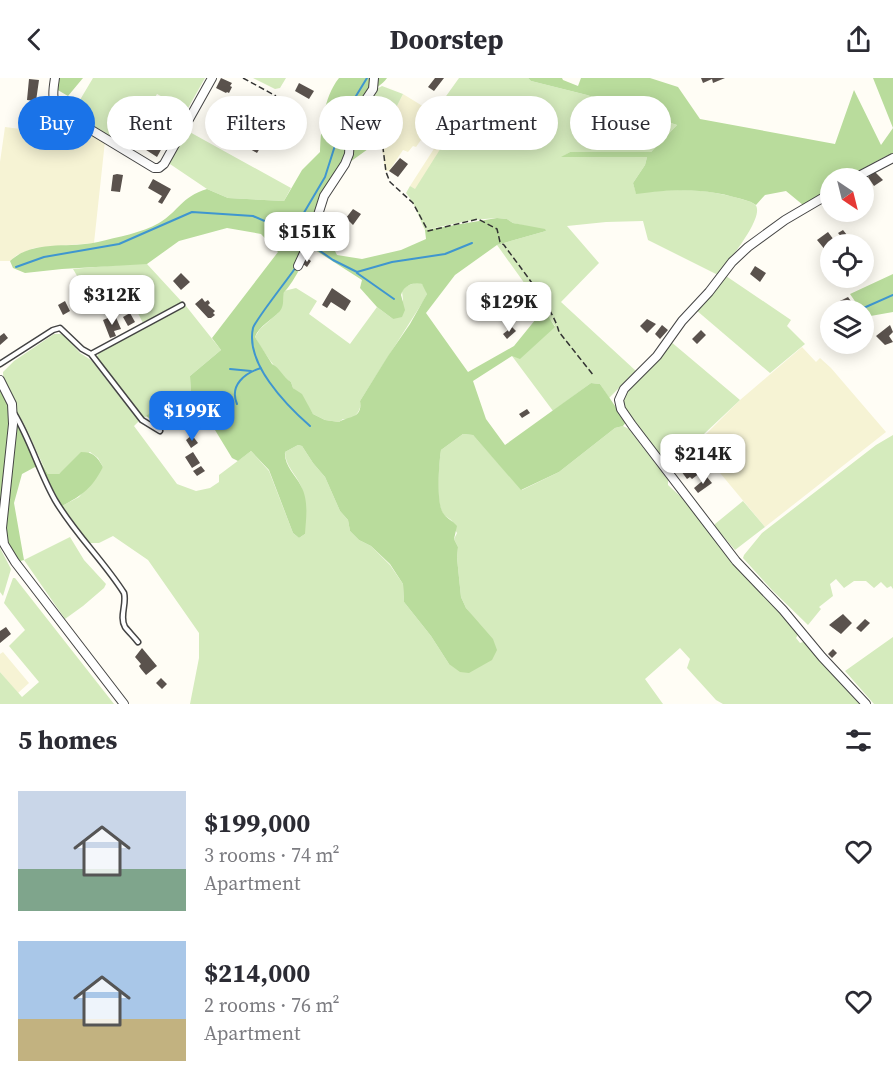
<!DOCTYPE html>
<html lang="en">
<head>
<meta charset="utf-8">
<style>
  :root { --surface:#fff; --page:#f2f2f3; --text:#2b2b33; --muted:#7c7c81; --accent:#1a73e8 }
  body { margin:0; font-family:"Source Serif 4",serif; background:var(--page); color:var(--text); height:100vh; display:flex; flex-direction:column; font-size:22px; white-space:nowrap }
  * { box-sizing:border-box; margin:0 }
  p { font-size:20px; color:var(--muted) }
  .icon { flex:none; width:33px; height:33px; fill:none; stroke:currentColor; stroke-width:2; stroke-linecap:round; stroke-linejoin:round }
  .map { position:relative; height:626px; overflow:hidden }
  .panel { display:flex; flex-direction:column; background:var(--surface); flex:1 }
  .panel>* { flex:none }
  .guide { position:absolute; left:18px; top:18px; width:858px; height:54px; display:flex; gap:12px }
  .needle { width:39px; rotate:145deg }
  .buttons { position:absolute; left:820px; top:90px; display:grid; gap:12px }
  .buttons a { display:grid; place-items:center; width:54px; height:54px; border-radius:50%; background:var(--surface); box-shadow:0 3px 15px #0003; font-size:30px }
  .price { position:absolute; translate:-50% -51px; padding:0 14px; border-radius:12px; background:#fff; color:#222; font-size:20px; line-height:39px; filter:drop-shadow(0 2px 3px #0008) }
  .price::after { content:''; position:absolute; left:50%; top:36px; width:18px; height:14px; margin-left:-9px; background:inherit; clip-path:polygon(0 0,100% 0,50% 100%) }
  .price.active { background:var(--accent); color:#fff }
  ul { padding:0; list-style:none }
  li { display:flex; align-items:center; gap:18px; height:150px; padding:0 18px }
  li span { display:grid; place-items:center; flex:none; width:168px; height:120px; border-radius:0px; color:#555 }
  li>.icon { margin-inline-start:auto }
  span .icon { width:72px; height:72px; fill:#fffc; stroke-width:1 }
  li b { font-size:26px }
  h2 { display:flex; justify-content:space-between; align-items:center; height:72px; padding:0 18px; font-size:26px }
  .tag { padding:0 21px; border-radius:27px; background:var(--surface); box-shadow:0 3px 15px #0003; font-size:21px; line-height:54px }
  .tag.active { background:var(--accent); color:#fff }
  header { display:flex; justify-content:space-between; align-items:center; height:78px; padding:0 18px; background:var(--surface); font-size:27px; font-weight:700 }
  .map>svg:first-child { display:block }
</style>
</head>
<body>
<header><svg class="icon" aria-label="back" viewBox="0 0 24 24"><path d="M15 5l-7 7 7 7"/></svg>Doorstep<svg class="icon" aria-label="share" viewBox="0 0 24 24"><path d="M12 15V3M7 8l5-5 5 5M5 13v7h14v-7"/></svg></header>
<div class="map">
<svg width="893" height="626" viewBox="0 0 893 626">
  <rect width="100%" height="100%" fill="#fffdf5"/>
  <path fill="#f6f3d4" d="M403,16L434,35L449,50L440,63L445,65L415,112L410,108L437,66L423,59L416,69L413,68L408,74L403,72L389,93H385L382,70L378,66Z
    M59,36L105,63L94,165L34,170L17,177L10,183H0V84L5,49L52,55Z
    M802,269L816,284L820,280L831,290L886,354L765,449L696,366L740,322Z
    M3,574L29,605L18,615L0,594V576Z"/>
  <path fill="#d5ebbd" d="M93,0H205L187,32L157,16L125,68L71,37Z
    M253,0H286L280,10L275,11Z
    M459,0H528L531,3L587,17L677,47L651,74H570L562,79H647L645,87L633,105L636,115C680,110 709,110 751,124C754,126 757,127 757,131C759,146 727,185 718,197L648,162L643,143L606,144L567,148L599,185L561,224L636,293L609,320L600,306L591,305L553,333L512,278L555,248L497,167L546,153L513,145L507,141L497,140L472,142L425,152C418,138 416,127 406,115L410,108L415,111L444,65L440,62L449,50L434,35Z
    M382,8L403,16L378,66L369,65L351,68L349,42L371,14Z
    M186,52L291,110L284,123L228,120L207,111L167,84Z
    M130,186H147L182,224L143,245L120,200L86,213L73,191Z
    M726,198L791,242L787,248L805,266L770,295L696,232Z
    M417,204L422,206L426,210L427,216L424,222L360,323C362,330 357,338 350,341H343L339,344L325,342L313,336L299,315L293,310L291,304C279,297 262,272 255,259L260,251L278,235L284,213L296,210L317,223L309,236L350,266L377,229L393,241L403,222L402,213L407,208Z
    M186,228L221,272L190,298L191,318L177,325L163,326L144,340L97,279L99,274Z
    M54,256H61L66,259L80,275L91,282L139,343L134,348L177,406L196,413L210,410L219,404V397L251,373L269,393L293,455L299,460L305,456C304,443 305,419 301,408C296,396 285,388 285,374L298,367L302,368L313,385L325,399L340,433L348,442L350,453L359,462L371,468L390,487L403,506L404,524L431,558L449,586L473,539L466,530L461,519L457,480L458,469L454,461L457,455C455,452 454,445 451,442C449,440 446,439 444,437C435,427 439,385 441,372L463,356L473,357L522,412L559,394L615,350L623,348L629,351L668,402V407L680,418L730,479L799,555L796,560L800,565L806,563L863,626H723L716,622L687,590L690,581L680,570L645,601L663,626H190L199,580V555L148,482L113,458L99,465H89L62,428L79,419L103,389L98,380L90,374L59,396H48C40,382 35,369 28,354C19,334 3,317 3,294L14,283Z
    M670,263L740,322L669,389L622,326L623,318Z
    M893,357V511L891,508L887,510L881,504L874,510L866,503H854L844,510L836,501L830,506L833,518L819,529L821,531L808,547L772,512L743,480L744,477L762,455L876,367Z
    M743,423L765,449L735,472L715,449V446Z
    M70,459L84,482L106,506L104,510L83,528L65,541L24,482Z
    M0,470L11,491L3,518L0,514Z
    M13,500H15L114,626H0V594L22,619L39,604L9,568L25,552L4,525Z
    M893,559V626H874L845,593Z"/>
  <path fill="#b9dc9c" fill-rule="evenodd" d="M57,0H83L68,18L56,11Z
    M339,0H387C382,7 376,9 370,16C351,34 354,43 352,68L375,66L336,94L315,150C326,158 331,164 337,177L362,181L401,172L426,161L425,152L497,140L507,141L513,145L545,151L546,153L497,167L455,197L426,235L468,294L514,268L544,231L555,249L520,281L512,278L473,303L486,341L505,367L591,305L600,306L626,344L623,348L615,350L559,394L521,412L473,357L463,356L441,372C439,385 436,424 443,435C446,440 453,443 457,448L454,461L458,469L457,480L461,519L466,530L493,561L497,572L492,582L469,595L460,594L449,586L431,558L404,524L403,506L390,486L371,468L359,462L350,453L348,442L340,433L325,399L313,385L302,368L298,367L285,374C284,388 295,396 301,408C309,423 306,440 305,456L299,460L293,455L269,392L251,373L238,383L232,380L198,324L164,350L146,338L163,326L177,325L191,318L190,298L221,272L212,260L278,174L261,156L227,150L179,163L147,186L62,191L25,195L13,190L10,183C34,161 68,171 98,164C117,159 142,155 159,145C179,133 181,119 207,111L228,120L284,123L302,92L320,74C321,50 323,20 339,0ZM311,172H315L362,202L360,210L377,229L393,241L402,239L405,232L401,217C403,208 414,203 422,206L427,216L410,246L388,278L360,323C363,341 348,338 339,344L325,342L313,336L302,316L293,310L291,304C283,299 280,290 272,286L255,259C259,248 272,242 280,233C285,226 282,221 284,214C291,209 304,182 311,172Z
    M528,0H562L563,2L578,8L581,0H650L678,9L700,41L835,66L854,12L881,67L893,50V76L886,78L846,100H831V110L803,127L786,113L765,117L756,127L751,124C709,110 680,110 636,116L633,105L645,87L647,79H561L570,74H651L677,47L587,17L531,3Z
    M873,0H893V50Z
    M893,196V234L865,239L864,232H861L850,216Z
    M0,303L27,352L36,376L48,396H59L81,374C93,374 97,378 103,389C92,410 83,417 62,428L42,392L35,389L22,396L14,425L24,482L17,484L0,456Z"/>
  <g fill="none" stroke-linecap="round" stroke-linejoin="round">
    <path stroke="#3f96cf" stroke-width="2" d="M306,164L292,155L325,99L345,36L367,0
      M310,166L333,182L357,194L392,184L445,176L472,165
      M16,189L44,179L119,166L192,134L253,138L292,155
      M296,189C288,201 256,241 253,250C245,285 286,327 310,348
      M357,195L394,221
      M859,232L893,217
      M230,291L251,293
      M237,326C229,307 245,295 261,290"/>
  </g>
  <path fill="#5a524d" d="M221,0L232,5L230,8L232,9L229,15L227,14L226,15L216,10Z
    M435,0H444L434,13L428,9Z
    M701,0H725L713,5L712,1L703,5Z
    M29,1L39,2L36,23L27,22Z
    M299,5L314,13L309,21L295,13Z
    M232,19L238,22L235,29L228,25Z
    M153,32L164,40L161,45L162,47L157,51L151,45L149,47L145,44Z
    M252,45L264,52L259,61L247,54Z
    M226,47L231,50L226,58L221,55Z
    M149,61L162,70L157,79L143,70Z
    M255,61L263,65L257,75L250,71Z
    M400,80L408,86L398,99L389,93Z
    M875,94L883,102L874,108L868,99Z
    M117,96L123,97L120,114L111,113L113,97Z
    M153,101L171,111L162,126L158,124L162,118L148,110Z
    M353,131L361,136L353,147L346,140Z
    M337,140L343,144L339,148L334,144Z
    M843,152L851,162L846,165L847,166H838L844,162L838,155Z
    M828,154L837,166H831V179L817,162Z
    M307,180L311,183L307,189L303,186Z
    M755,188L766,195L760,204L750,196Z
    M181,195L190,204L181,212L173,203Z
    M332,210L351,223L345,233L331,224L327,230L322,227Z
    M848,219L853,226L845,232L840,223Z
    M202,220L205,224L208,222L210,225L208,227L215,233L213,235L215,237L211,240H208L195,226Z
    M65,223L70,233L63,237L58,227Z
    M118,226L120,232L114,235L112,229Z
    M130,235L135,244L128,248L123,239Z
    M115,237L121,251L114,253L116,258L110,260L103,242Z
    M647,241L656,246L647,255L640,248Z
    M662,247L668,252L660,261L655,256Z
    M890,247L893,254L889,258L893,264L885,267L876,258Z
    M512,249L516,253L507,261L503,256Z
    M701,252L706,257L697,266L692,261Z
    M4,255L8,260L0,267V258Z
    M527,331L530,335L522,340L519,336Z
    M192,357L198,365L191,370L186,362Z
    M193,374L200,385L192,390L185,379Z
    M693,385L700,395L692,401L690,399L687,401L681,393Z
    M201,388L205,393L197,398L193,393Z
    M707,399L712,405L698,415L694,410Z
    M843,536L852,545L841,556L829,547Z
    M865,541L870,545L861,554L856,550Z
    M6,549L11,556L0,565V553Z
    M142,570L157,588L146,597L141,591L139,588L141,586L135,579Z
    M833,571L837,575L832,580L828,576Z
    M161,600L167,606L162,611L156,605Z"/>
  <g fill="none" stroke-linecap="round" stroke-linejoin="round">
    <defs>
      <path id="service" d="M91,276L142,342L160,353
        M0,286L53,252L60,250L82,271L91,276L182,227
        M14,335C31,363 39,394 55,422C75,456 103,482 124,515C127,526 119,539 125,549C129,554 134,559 138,564"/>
      <path id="minor" d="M55,0C53,13 51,22 60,33L154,90H159L164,86L212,0
        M855,100L893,80
        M831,115L785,142L748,169L732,184L709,214L682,243L657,278L624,311L619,322L621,331L632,347L736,483L783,532L822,579L866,626
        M298,188L310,162L324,118L345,86L349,76L351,44L373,11L374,0
        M0,302L12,326L13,346L2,450L4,466L15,484L124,626"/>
    </defs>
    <use href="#service" stroke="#444" stroke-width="7"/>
    <use href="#minor" stroke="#444" stroke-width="10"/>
    <path stroke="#333" stroke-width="1.5" stroke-dasharray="6 3" stroke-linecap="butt" d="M243,0L276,18
      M357,70C367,64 374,61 383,70L386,94L390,104L413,125L428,153L478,141L497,151L500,164L504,167C519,188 554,231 559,254L594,298"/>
    <use href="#service" stroke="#fff" stroke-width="4"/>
    <use href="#minor" stroke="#fff" stroke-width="8"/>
  </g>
</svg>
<div class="buttons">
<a><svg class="needle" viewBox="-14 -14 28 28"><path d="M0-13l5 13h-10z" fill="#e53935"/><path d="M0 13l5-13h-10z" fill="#7c7c81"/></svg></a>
<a><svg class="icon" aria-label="locate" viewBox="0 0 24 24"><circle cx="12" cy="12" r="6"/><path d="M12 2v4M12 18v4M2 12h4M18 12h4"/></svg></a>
<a><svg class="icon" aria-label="layers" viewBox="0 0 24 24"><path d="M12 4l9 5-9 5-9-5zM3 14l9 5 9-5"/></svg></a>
</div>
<b class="price" style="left:307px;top:185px">$151K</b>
<b class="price" style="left:112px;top:248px">$312K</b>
<b class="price" style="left:509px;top:255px">$129K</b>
<b class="price active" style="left:192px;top:364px">$199K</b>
<b class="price" style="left:703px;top:407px">$214K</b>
<div class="guide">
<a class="tag active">Buy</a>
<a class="tag">Rent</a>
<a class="tag">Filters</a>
<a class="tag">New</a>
<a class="tag">Apartment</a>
<a class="tag">House</a>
</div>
</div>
<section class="panel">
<h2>5 homes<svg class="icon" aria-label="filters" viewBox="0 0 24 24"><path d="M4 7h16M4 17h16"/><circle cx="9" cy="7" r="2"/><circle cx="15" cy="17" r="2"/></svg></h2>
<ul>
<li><span style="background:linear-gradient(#c9d6e8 65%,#7fa58c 0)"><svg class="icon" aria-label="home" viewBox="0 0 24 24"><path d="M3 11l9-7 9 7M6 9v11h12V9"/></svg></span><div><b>$199,000</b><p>3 rooms · 74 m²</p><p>Apartment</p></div><svg class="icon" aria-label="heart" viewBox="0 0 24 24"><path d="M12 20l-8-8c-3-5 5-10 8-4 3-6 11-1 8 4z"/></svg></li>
<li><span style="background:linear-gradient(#a9c7e8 65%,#c2b280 0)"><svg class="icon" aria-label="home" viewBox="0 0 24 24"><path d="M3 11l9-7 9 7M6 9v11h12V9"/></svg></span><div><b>$214,000</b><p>2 rooms · 76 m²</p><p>Apartment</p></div><svg class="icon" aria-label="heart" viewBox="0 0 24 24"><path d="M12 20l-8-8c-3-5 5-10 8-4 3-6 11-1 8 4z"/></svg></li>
</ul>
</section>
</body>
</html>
